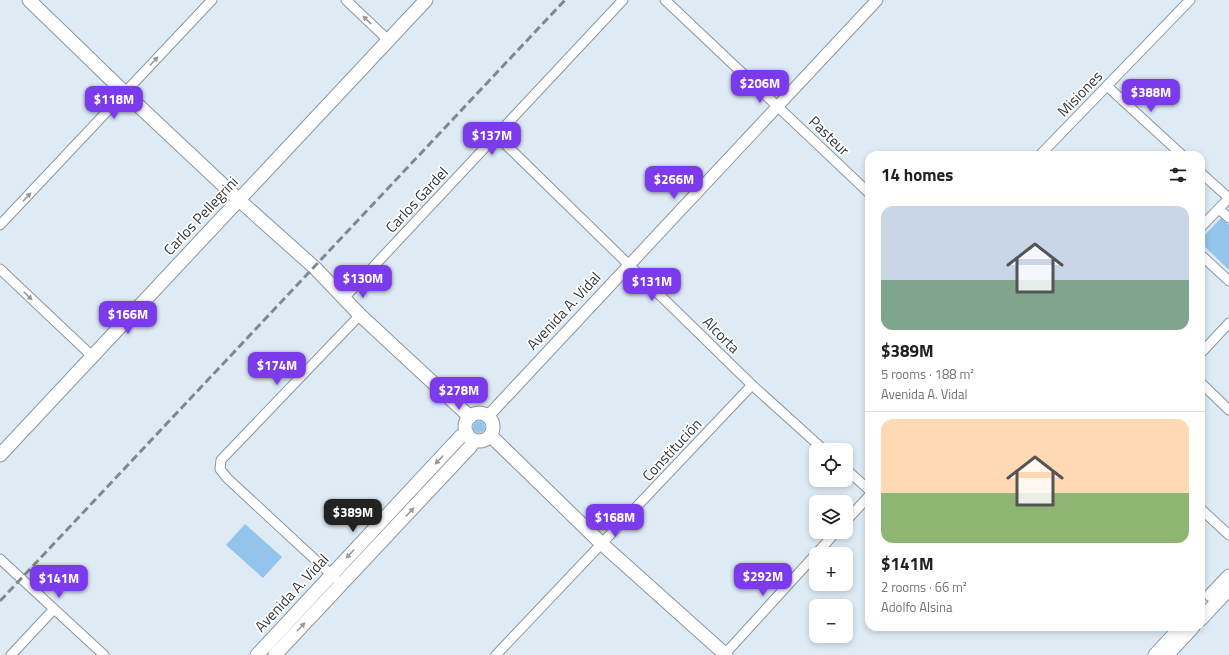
<!DOCTYPE html>
<html lang="en">
<head>
<meta charset="utf-8">
<style>
  :root { --surface:#fff; --page:#f6f6f6; --text:#202124; --muted:#757577; --line:#e0e0e0; --accent:#7c3aed }
  body { margin:0; font-family:"Titillium Web",sans-serif; background:var(--page); color:var(--text); height:100vh; display:flex; flex-direction:column; font-size:15px; white-space:nowrap }
  * { box-sizing:border-box; margin:0 }
  p { font-size:13px; color:var(--muted) }
  .icon { flex:none; width:22px; height:22px; fill:none; stroke:currentColor; stroke-width:2; stroke-linecap:round; stroke-linejoin:round }
  .map { position:relative; flex:1; overflow:hidden }
  .drawer { position:absolute; left:865px; top:151px; width:340px; height:480px; display:flex; flex-direction:column; background:var(--surface); border-radius:12px; box-shadow:0 2px 6px #0003 }
  .drawer>* { flex:none }
  .buttons { position:absolute; left:809px; top:443px; display:grid; gap:8px }
  .buttons a { display:grid; place-items:center; width:44px; height:44px; border-radius:8px; background:var(--surface); box-shadow:0 2px 6px #0003; font-size:20px }
  .price { position:absolute; translate:-50% -34px; padding:0 9px; border-radius:8px; background:var(--accent); color:#fff; font-size:13px; line-height:26px; filter:drop-shadow(0 1px 2px #0008) }
  .price::after { content:''; position:absolute; left:50%; top:24px; width:12px; height:9px; margin-left:-6px; background:inherit; clip-path:polygon(0 0,100% 0,50% 100%) }
  .price.on { background:#222; color:#fff }
  ul { padding:0; list-style:none }
  li { display:grid; align-content:center; gap:8px; height:212px; padding:0 16px }
  li+li { border-top:1px solid var(--line) }
  li span { display:grid; place-items:center; height:124px; border-radius:12px; color:#555 }
  li>.icon { margin-inline-start:auto }
  span .icon { width:72px; height:72px; fill:#fffc; stroke-width:1 }
  li b { font-size:17px }
  h2 { display:flex; justify-content:space-between; align-items:center; height:48px; padding:0 16px; font-size:17px }
  .map>svg:first-child { display:block }
</style>
</head>
<body>
<div class="map">
<svg width="1229" height="655" viewBox="0 0 1229 655">
  <rect width="100%" height="100%" fill="#deebf5"/>
  <path fill="#93c4ec" d="M1221,218L1229,225V270L1201,243V239Z
    M473 427a6 6 0 1 1 12 0a6 6 0 1 1-12 0Z
    M466,437L469,440L344,573L341,570Z
    M245,524L282,557L263,578L226,545Z"/>
  <g fill="none" stroke-linecap="round" stroke-linejoin="round">
    <defs>
      <path id="minor" d="M346,0L388,40
        M665,0L869,193
        M1107,86L1182,155
        M497,136L752,385L824,450
        M1040,155L1190,0
        M1201,173L1229,198
        M1219,209L1229,218
        M0,225L212,0
        M1201,227L1229,198
        M1201,255L1229,281
        M0,269L92,356
        M345,297L623,0
        M1201,353L1229,323
        M1201,383L1229,410
        M846,469L869,490
        M1201,509L1229,535
        M846,521L869,496
        M816,554L836,532
        M0,559L104,655
        M335,578L227,478L220,469L221,460L360,315
        M11,655L54,609
        M496,655L752,385
        M724,655L816,554"/>
      <path id="tertiary" d="M488,416L877,0"/>
      <path id="secondary" d="M29,0L125,93L239,200L315,268L360,315L470,417
        M465 427a14 14 0 1 1 28 0a14 14 0 1 1-28 0Z
        M491,436L602,544L726,655
        M0,455L426,0
        M1211,595L1229,576
        M1201,619L1229,589
        M257,655L460,437L467,433
        M275,655L470,447L474,440
        M1155,655L1181,627
        M1167,655L1193,627"/>
    </defs>
    <use href="#minor" stroke="#8a96a0" stroke-width="11"/>
    <use href="#tertiary" stroke="#8a96a0" stroke-width="13"/>
    <use href="#secondary" stroke="#8a96a0" stroke-width="15"/>
    <use href="#minor" stroke="#fff" stroke-width="9"/>
    <use href="#tertiary" stroke="#fff" stroke-width="11"/>
    <use href="#secondary" stroke="#fff" stroke-width="13"/>
    <path stroke="#80898f" stroke-width="3" stroke-dasharray="8 4" stroke-linecap="butt" d="M0,601L565,0"/>
  </g>
  <defs><path id="oneway-solid" d="M-6-.8H1V-3.2L6.5 0L1 3.2V.8H-6Z"/></defs>
  <g fill="#989b9d">
    <use href="#oneway-solid" transform="translate(367 20) rotate(-136)"/>
    <use href="#oneway-solid" transform="translate(154 61) rotate(-47)"/>
    <use href="#oneway-solid" transform="translate(27 197) rotate(-47)"/>
    <use href="#oneway-solid" transform="translate(28 296) rotate(43)"/>
    <use href="#oneway-solid" transform="translate(439 460) rotate(133)"/>
    <use href="#oneway-solid" transform="translate(410 512) rotate(-47)"/>
    <use href="#oneway-solid" transform="translate(350 554) rotate(133)"/>
    <use href="#oneway-solid" transform="translate(301 627) rotate(-46)"/>
  </g>
  <g text-anchor="middle" stroke-width="3.5" stroke-linejoin="round" paint-order="stroke">
    <g font-size="15" fill="#32373b" stroke="#fff">
      <text transform="translate(1080 94) rotate(-46)" y="5">Misiones</text>
      <text transform="translate(829 136) rotate(44)" y="5">Pasteur</text>
      <text transform="translate(417 200) rotate(-47)" y="5">Carlos Gardel</text>
      <text transform="translate(201 216) rotate(-47)" y="5">Carlos Pellegrini</text>
      <text transform="translate(564 311) rotate(-47)" y="5">Avenida A. Vidal</text>
      <text transform="translate(721 335) rotate(45)" y="5">Alcorta</text>
      <text transform="translate(672 450) rotate(-47)" y="5">Constitución</text>
      <text transform="translate(292 593) rotate(-47)" y="5">Avenida A. Vidal</text>
    </g>
  </g>
</svg>
<div class="buttons">
<a><svg class="icon" aria-label="locate" viewBox="0 0 24 24"><circle cx="12" cy="12" r="6"/><path d="M12 2v4M12 18v4M2 12h4M18 12h4"/></svg></a>
<a><svg class="icon" aria-label="layers" viewBox="0 0 24 24"><path d="M12 4l9 5-9 5-9-5zM3 14l9 5 9-5"/></svg></a>
<a>+</a>
<a>−</a>
</div>
<b class="price" style="left:760px;top:104px">$206M</b>
<b class="price" style="left:1151px;top:113px">$388M</b>
<b class="price" style="left:114px;top:120px">$118M</b>
<b class="price" style="left:492px;top:156px">$137M</b>
<b class="price" style="left:674px;top:200px">$266M</b>
<b class="price" style="left:363px;top:299px">$130M</b>
<b class="price" style="left:652px;top:302px">$131M</b>
<b class="price" style="left:128px;top:335px">$166M</b>
<b class="price" style="left:277px;top:386px">$174M</b>
<b class="price" style="left:459px;top:411px">$278M</b>
<b class="price on" style="left:353px;top:533px">$389M</b>
<b class="price" style="left:615px;top:538px">$168M</b>
<b class="price" style="left:763px;top:597px">$292M</b>
<b class="price" style="left:59px;top:599px">$141M</b>
<section class="drawer">
<h2>14 homes<svg class="icon" aria-label="filters" viewBox="0 0 24 24"><path d="M4 7h16M4 17h16"/><circle cx="9" cy="7" r="2"/><circle cx="15" cy="17" r="2"/></svg></h2>
<ul>
<li><span style="background:linear-gradient(#c9d6e8 60%,#7fa58c 0)"><svg class="icon" aria-label="home" viewBox="0 0 24 24"><path d="M3 11l9-7 9 7M6 9v11h12V9"/></svg></span><div><b>$389M</b><p>5 rooms · 188 m²</p><p>Avenida A. Vidal</p></div></li>
<li><span style="background:linear-gradient(#ffd9b3 60%,#8fb573 0)"><svg class="icon" aria-label="home" viewBox="0 0 24 24"><path d="M3 11l9-7 9 7M6 9v11h12V9"/></svg></span><div><b>$141M</b><p>2 rooms · 66 m²</p><p>Adolfo Alsina</p></div></li>
</ul>
</section>
</div>
</body>
</html>
